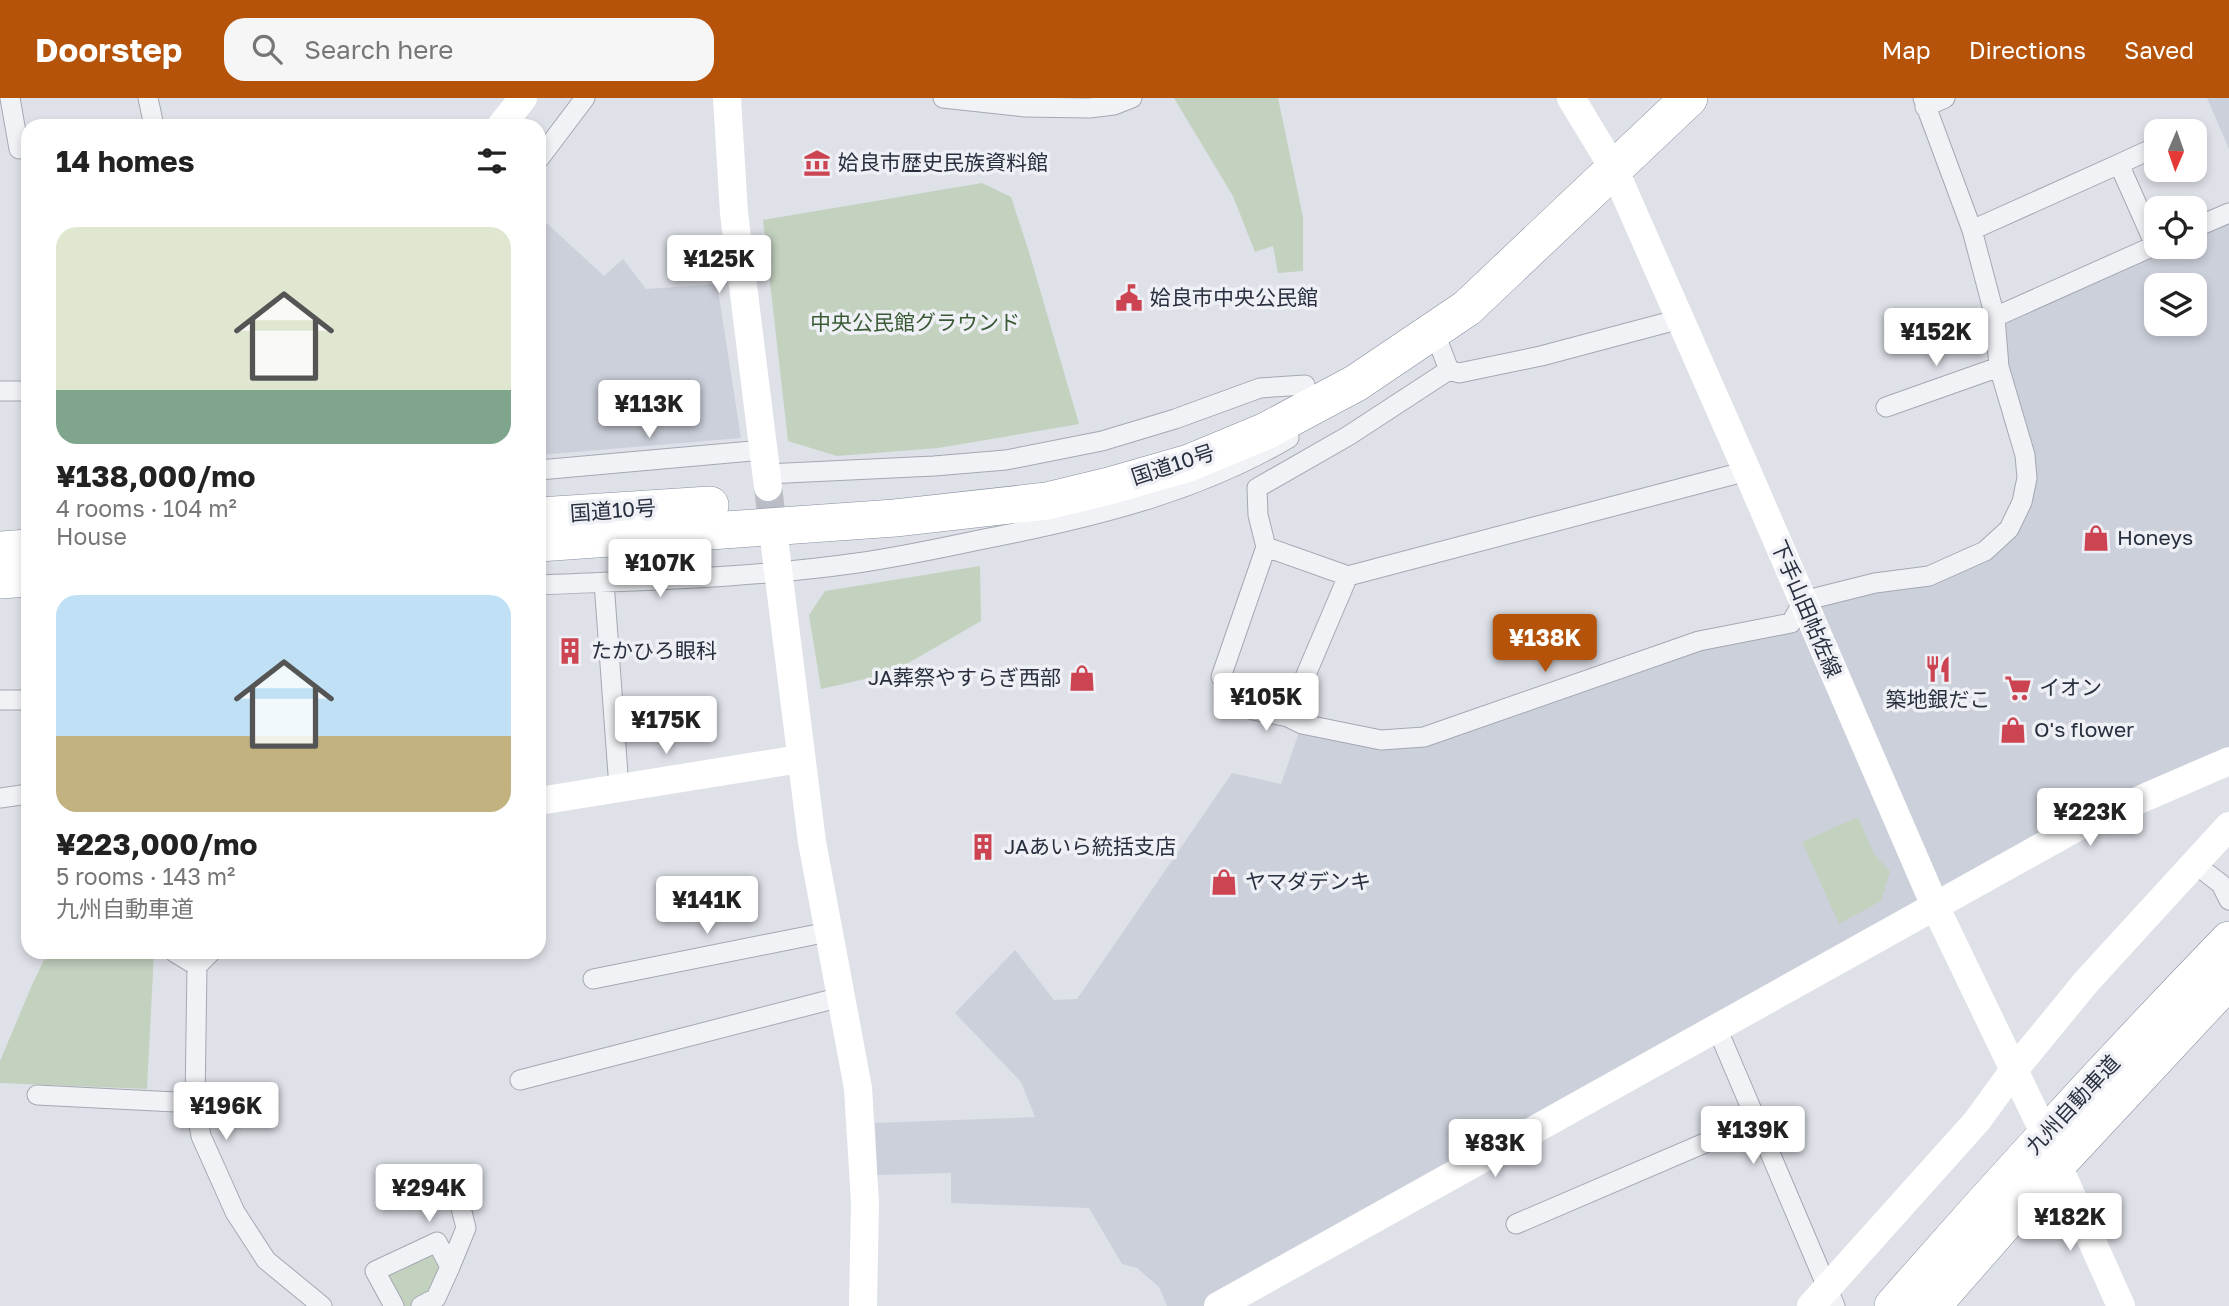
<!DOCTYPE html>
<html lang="en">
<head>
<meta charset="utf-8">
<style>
  :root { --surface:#fff; --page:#f6f6f6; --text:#222; --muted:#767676; --accent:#b45309 }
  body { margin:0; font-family:"Golos Text","Noto Sans JP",sans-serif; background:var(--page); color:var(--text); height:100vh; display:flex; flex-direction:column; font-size:26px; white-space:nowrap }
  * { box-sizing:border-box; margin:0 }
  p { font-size:23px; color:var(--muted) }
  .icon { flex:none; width:38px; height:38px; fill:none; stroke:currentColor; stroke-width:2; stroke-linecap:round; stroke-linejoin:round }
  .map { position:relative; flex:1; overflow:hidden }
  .drawer { position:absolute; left:21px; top:21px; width:525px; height:840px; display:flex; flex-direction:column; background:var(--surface); border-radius:21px; box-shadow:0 4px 10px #0003 }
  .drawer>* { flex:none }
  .needle { width:46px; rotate:182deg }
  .tools { position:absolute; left:2144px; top:21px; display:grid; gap:14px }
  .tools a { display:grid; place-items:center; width:63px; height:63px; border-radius:14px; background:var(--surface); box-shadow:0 4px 10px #0003; font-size:35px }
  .price { position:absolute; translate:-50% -60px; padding:0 16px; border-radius:7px; background:#fff; color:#222; font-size:23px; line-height:46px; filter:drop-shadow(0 2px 4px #0008) }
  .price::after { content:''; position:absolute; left:50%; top:42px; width:21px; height:16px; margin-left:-10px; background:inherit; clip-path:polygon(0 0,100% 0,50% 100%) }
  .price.active { background:var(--accent); color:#fff }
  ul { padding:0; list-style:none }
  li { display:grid; align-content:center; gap:14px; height:371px; padding:0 35px }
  li span { display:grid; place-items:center; height:217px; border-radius:21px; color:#555 }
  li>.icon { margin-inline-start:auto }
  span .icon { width:126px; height:126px; fill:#fffc; stroke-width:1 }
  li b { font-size:30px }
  h2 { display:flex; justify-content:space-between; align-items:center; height:84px; padding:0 35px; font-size:30px }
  header { display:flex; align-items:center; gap:42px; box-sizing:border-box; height:98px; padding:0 35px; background:var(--accent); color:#fff }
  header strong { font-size:33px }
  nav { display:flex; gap:38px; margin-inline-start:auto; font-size:24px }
  .search { width:490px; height:63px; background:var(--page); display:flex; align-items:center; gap:18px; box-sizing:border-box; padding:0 24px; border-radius:21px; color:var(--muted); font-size:26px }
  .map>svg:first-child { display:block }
</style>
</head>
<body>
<header>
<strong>Doorstep</strong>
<div class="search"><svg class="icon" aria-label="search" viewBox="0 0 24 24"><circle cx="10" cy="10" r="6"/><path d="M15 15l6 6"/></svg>Search here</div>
<nav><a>Map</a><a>Directions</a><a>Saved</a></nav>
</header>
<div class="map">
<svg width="2229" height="1208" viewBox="0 0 2229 1208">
  <rect width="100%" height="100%" fill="#dee1e8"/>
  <path fill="#ccd0da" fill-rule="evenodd" d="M2207,0H2229V51Z
    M2229,115V663L1215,1208H1167L1159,1189L1137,1170L1122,1166L1089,1110L951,1105V1075L877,1077L875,1025L1035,1019L1021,984L955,915L1015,852L1054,902L1077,901L1232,675L1281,686L1302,626L1424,639L1699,543L1791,525L1803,503L1985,453L2027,380L1995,219L2156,149H2194L2195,130ZM2156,187H2194V226H2156Z
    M539,118L604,178L623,161L646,191L717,186L741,340L539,357Z"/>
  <path fill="#c3d1bf" d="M1174,0H1278L1303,119V173L1278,175L1273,148L1255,154L1233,98Z
    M982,85L1011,99L1029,154L1079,326L938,350L837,358L788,343L763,122Z
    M980,468L981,523L891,575L821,591L809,517L825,493Z
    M1858,719L1874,756L1890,773L1881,803L1839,826L1802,744Z
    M58,854H154L147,991L0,985V963L32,887L44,862Z
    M434,1148L444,1168L432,1200L416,1208H396L380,1175Z"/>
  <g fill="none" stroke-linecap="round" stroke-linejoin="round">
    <path stroke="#babdc6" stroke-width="28" stroke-dasharray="28 14" stroke-linecap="butt" d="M768,389L775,448"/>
    <defs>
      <path id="street" d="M10,0L19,51
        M148,0L154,28
        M943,0L1025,9L1089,10L1114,7L1132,0
        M1923,0L1972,132L1995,219
        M1925,9L1945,0
        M539,61L585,0
        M2119,66L2156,49
        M2194,130L2229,115
        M1972,132L2119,66L2155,147
        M1434,233L1449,272L1459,275L1541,258L1680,221
        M0,293H28
        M1886,309L1999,269
        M539,372L763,352
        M766,376L934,368L1006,362L1102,343L1175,321L1260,290L1305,287
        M1266,449L1258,417L1257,390L1348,338L1449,272
        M1348,478L1266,449L1221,579L1253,612L1288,619L1302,626L1381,642L1424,639L1699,543L1791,525L1803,503L1875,485L1929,478L1985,453L2009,431L2022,404L2027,380L2025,357L1999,269L1995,219L2156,147
        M604,484L619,690
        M539,487C645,482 752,480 857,465C908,458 958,446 1009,436C1106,416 1203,391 1289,340
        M0,602H28
        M1288,619L1348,478L1747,373
        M0,700L28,696
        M2195,766L2221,786L2229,802
        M174,854L197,868
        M211,854L197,868L195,1005L201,1038L235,1114L266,1162L322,1208
        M593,881L828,834
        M1717,930L1835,1208
        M520,982L841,899
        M37,997L195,1005
        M1516,1126L1756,1023
        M450,1169L466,1130L458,1098
        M394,1208L375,1173L437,1144L450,1169L436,1200L421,1208"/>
      <path id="highway" d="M539,418L710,407
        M539,445L895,420L1047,403L1109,388L1189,365L1266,333L1356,285L1467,210L1689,0
        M0,452L28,450
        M0,482L28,480
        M1893,1208C2002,1083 2114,961 2229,842
        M1932,1208L2039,1086L2229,882"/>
    </defs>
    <use href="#street" stroke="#a4a8b2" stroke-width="21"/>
    <use href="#highway" stroke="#868e9e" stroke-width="38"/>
    <use href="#street" stroke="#f1f2f6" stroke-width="19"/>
    <path stroke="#fff" stroke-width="28" d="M727,0L734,115L768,389
      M1571,0L1614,71L1747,373L1935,808L2039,1024
      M501,28L523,0
      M775,448L812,744L858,990L865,1104L863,1208
      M539,703L800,661
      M2064,1081L2121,1208
      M1218,1208L2079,728L2229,663
      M1811,1208L1977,1023L2014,972L2087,883L2229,728"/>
    <use href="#highway" stroke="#fff" stroke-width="37"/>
  </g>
  <defs>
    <symbol id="museum-bare" viewBox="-9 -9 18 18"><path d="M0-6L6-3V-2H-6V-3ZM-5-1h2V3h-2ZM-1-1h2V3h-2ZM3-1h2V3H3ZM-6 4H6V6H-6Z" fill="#cc4451" stroke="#eef0f5" stroke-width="2.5" paint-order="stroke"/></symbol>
    <symbol id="civic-bare" viewBox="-9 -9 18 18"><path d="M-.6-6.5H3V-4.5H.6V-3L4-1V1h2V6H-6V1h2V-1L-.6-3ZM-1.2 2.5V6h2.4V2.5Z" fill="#cc4451" stroke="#eef0f5" stroke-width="2.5" paint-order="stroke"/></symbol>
    <symbol id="shop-bare" viewBox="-9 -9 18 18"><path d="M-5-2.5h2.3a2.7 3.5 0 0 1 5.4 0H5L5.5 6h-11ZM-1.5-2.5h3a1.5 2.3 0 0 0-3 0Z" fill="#cc4451" stroke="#eef0f5" stroke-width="2.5" paint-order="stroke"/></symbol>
    <symbol id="building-bare" viewBox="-9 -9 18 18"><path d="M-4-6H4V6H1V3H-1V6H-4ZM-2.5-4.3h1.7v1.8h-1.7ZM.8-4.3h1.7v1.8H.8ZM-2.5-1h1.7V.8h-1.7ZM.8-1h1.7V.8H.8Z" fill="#cc4451" stroke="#eef0f5" stroke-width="2.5" paint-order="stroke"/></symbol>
    <symbol id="restaurant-bare" viewBox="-9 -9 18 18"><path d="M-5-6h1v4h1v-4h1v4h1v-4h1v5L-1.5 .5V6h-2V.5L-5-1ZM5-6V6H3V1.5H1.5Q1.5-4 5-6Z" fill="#cc4451" stroke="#eef0f5" stroke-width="2.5" paint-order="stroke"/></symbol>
    <symbol id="supermarket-bare" viewBox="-9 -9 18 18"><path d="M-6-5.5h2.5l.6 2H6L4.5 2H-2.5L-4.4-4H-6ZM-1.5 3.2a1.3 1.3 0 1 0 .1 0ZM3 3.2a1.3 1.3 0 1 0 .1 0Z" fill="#cc4451" stroke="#eef0f5" stroke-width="2.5" paint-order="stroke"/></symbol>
  </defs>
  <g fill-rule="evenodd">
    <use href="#museum-bare" x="798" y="46" width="38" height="38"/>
    <use href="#civic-bare" x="1110" y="181" width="38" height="38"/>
    <use href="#shop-bare" x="2077" y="421" width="38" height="38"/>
    <use href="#building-bare" x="551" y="534" width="38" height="38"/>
    <use href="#restaurant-bare" x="1919" y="552" width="38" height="38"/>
    <use href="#shop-bare" x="1063" y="561" width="38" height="38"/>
    <use href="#supermarket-bare" x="1999" y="571" width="38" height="38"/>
    <use href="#shop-bare" x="1994" y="613" width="38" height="38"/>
    <use href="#building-bare" x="964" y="730" width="38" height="38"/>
    <use href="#shop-bare" x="1205" y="765" width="38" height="38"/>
  </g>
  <g text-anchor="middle" stroke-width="7" stroke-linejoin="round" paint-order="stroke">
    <g font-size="21" fill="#282f3e" stroke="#eef0f5" text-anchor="start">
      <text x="838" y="72">姶良市歴史民族資料館</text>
      <text x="1150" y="207">姶良市中央公民館</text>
      <text x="2117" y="447">Honeys</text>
      <text x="591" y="560">たかひろ眼科</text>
      <text x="1061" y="587" text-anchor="end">JA葬祭やすらぎ西部</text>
      <text x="2039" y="597">イオン</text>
      <text x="1938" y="609" text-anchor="middle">築地銀だこ</text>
      <text x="2034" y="639">O's flower</text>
      <text x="1004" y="756">JAあいら統括支店</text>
      <text x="1245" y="791">ヤマダデンキ</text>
    </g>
    <g font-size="21" fill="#3a5a35" stroke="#eef0f5">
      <text x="915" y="232">中央公民館グラウンド</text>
    </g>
    <g font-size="21" fill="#282f3e" stroke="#eef0f5">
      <text transform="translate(1173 367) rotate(-18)" y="7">国道10号</text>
      <text transform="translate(613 413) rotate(-4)" y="7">国道10号</text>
      <text transform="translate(1806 511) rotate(67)" y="7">下手山田帖佐線</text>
      <text transform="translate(2073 1007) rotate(-47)" y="7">九州自動車道</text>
    </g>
  </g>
</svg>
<div class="tools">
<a><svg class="needle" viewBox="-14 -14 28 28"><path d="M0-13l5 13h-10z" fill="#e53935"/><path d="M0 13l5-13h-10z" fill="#767676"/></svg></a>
<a><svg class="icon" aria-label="locate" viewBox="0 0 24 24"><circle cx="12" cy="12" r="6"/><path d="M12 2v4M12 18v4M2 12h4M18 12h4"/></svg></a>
<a><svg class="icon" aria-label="layers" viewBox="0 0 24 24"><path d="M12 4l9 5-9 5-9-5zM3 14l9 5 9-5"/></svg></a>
</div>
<b class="price" style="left:719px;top:197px">¥125K</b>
<b class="price" style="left:1936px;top:270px">¥152K</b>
<b class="price" style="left:649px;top:342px">¥113K</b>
<b class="price" style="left:660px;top:501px">¥107K</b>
<b class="price active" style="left:1545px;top:576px">¥138K</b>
<b class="price" style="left:1266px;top:635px">¥105K</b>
<b class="price" style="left:666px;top:658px">¥175K</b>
<b class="price" style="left:2090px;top:750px">¥223K</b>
<b class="price" style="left:707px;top:838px">¥141K</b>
<b class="price" style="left:226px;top:1044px">¥196K</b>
<b class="price" style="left:1753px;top:1068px">¥139K</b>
<b class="price" style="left:1495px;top:1081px">¥83K</b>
<b class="price" style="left:429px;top:1126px">¥294K</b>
<b class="price" style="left:2070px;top:1155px">¥182K</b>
<section class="drawer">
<h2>14 homes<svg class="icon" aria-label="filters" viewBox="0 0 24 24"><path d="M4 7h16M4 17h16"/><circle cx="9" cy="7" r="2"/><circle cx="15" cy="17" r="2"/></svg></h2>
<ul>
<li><span style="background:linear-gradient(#dfe7d0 75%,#7fa58c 0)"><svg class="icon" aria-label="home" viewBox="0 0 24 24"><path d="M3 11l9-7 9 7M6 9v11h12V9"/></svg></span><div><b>¥138,000/mo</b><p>4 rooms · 104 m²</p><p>House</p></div></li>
<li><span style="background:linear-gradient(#bfe0f5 65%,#c2b280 0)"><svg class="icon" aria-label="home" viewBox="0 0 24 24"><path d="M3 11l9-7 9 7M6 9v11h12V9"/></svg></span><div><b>¥223,000/mo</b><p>5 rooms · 143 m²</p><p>九州自動車道</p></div></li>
</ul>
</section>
</div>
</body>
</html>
